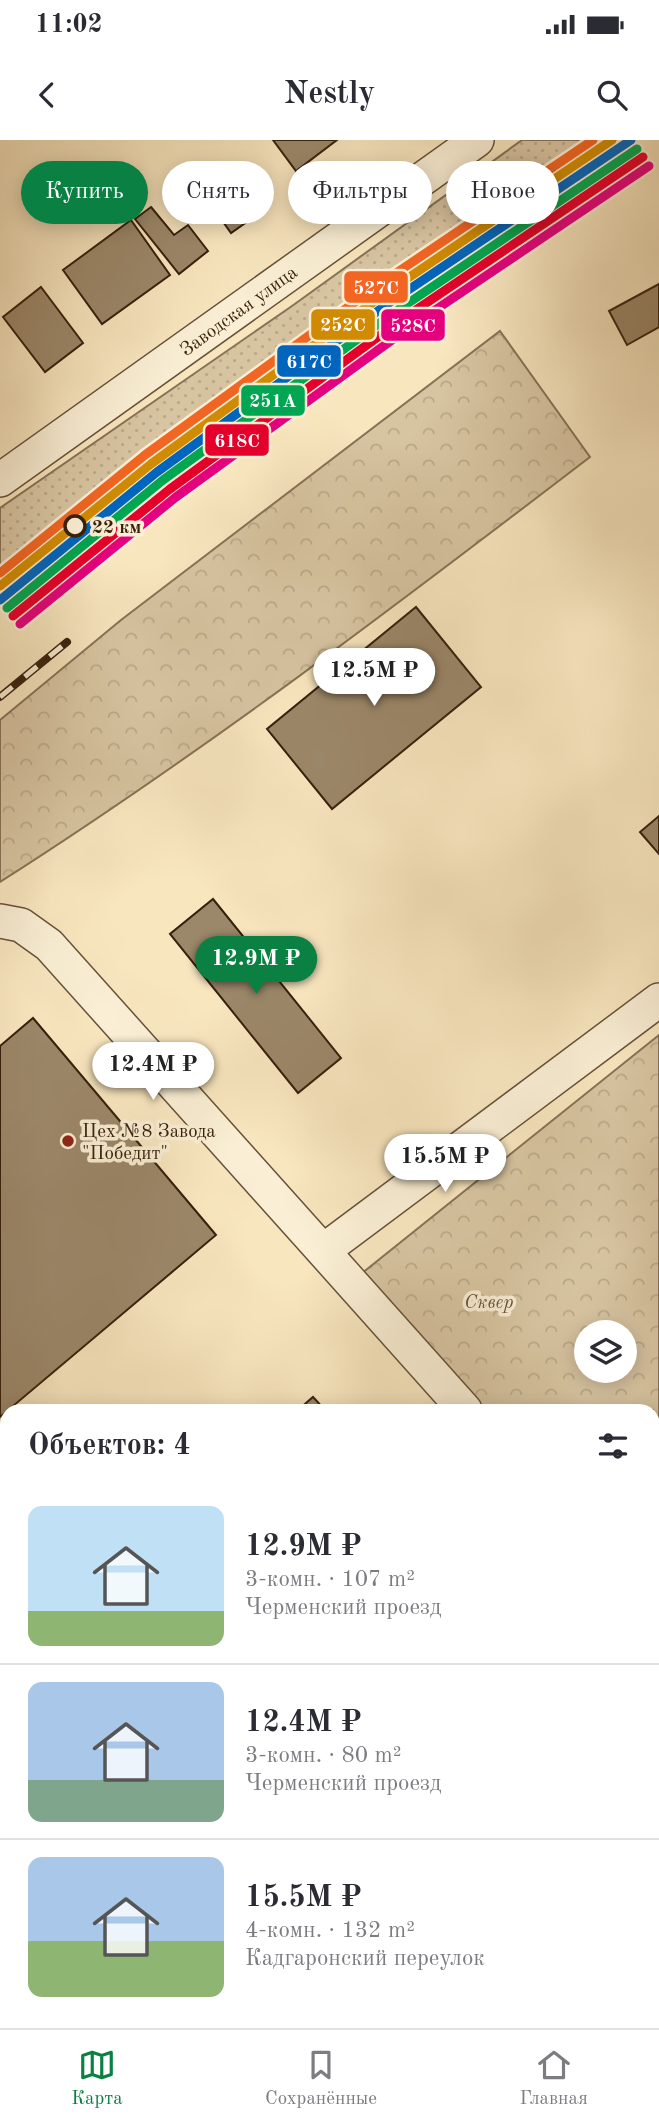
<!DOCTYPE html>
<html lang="ru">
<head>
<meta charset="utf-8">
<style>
  :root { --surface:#fff; --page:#f2f2f3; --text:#2b2b33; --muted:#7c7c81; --line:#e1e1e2; --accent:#0b8043 }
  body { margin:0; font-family:"Old Standard TT",serif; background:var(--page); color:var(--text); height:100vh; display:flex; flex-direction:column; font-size:26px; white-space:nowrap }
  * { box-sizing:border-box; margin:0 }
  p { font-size:23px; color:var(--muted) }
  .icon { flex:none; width:38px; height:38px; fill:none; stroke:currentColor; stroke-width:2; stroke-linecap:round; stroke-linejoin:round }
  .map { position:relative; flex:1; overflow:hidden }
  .details { position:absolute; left:0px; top:1264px; width:660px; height:625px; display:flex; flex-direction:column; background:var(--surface); border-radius:21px 21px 0 0; box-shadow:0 4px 18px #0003 }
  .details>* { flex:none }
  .top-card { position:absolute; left:21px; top:21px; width:618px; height:63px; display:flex; gap:14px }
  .tools { position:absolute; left:574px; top:1180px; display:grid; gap:14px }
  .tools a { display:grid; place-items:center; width:63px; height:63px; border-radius:50%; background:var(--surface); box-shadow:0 4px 18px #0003; font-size:35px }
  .price { position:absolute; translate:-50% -60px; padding:0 16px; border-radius:24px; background:#fff; color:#222; font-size:23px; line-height:46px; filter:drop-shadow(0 2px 4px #0008) }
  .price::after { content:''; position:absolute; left:50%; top:42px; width:21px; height:16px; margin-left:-10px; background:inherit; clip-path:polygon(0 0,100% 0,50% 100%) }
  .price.active { background:var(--accent); color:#fff }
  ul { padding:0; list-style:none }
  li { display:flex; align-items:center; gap:21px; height:175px; padding:0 28px }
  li+li { border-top:2px solid var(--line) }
  li span { display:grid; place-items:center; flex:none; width:196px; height:140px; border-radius:14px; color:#555 }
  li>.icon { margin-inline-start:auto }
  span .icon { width:84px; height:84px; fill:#fffc; stroke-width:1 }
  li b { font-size:30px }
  h2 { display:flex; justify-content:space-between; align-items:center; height:84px; padding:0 28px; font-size:30px }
  .pill { padding:0 24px; border-radius:32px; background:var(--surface); box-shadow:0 4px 18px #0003; font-size:24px; line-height:63px }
  .pill.active { background:var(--accent); color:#fff }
  .status { display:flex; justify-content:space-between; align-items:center; height:49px; padding:0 35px; background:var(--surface); direction:ltr }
  .status svg { height:19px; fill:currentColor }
  header { display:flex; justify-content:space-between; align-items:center; height:91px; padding:0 28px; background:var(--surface); font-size:32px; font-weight:700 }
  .tab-bar { display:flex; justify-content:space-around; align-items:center; height:98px; border-top:2px solid var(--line); background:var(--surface); font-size:19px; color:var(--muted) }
  .tab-bar a { display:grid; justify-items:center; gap:4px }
  .tab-bar .active { color:var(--accent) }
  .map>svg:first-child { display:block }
</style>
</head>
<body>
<div class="status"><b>11:02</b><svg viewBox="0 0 49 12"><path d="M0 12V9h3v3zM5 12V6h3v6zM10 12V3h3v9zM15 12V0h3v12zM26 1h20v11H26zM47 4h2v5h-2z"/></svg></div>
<header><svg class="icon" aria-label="back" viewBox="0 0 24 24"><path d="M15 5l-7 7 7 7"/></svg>Nestly<svg class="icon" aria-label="search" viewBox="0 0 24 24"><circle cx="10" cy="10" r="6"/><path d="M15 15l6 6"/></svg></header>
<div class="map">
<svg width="659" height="1888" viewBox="0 0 659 1888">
  <defs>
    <pattern id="grass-dots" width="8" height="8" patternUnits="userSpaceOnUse" patternTransform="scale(1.75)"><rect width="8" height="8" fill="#d7c4a1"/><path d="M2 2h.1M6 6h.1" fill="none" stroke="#b9a889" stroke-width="1.8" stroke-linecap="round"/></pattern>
    <pattern id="forest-crowns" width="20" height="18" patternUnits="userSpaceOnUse" patternTransform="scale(1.75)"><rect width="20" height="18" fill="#d7c4a1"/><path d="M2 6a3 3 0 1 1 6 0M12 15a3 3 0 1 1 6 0" fill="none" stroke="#b9a889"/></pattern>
  </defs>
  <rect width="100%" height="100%" fill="#f8e6bf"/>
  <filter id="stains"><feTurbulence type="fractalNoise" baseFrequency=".00286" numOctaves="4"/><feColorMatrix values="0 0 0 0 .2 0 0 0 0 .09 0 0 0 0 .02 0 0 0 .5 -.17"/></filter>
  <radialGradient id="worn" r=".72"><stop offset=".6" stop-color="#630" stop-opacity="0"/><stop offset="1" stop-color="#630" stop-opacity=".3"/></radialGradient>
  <path fill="url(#grass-dots)" stroke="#877256" stroke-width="2" d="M522,0H614L428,125L0,445V368L292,166Z"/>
  <path fill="url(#forest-crowns)" stroke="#877256" stroke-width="2" fill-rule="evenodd" d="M500,191L590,317C398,464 204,612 0,742V580L121,480Z
    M659,895V1387L653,1392V1270H446L346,1146ZM586,1192H625V1230H586Z"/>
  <path fill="#9b8769" stroke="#37200c" stroke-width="2" d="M273,0H337L296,31Z
    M226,24L261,72L231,93L197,45Z
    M151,67L174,95L188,85L208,111L179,134L135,79Z
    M131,80L170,135L102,184L63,130Z
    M659,144V187L627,205L609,171Z
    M41,147L83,203L45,232L3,177Z
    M416,467L481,547L332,669L267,589Z
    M659,676V714L640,692Z
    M213,759L341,918L298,953L170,794Z
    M33,878L216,1095L0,1277V906Z
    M313,1257L325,1270H298Z
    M7,1568V1650L0,1642V1574Z"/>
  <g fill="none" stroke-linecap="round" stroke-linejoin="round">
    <defs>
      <path id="service" d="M653,1481L659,1488"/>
      <path id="minor" d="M0,340L477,0
        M0,781L21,785L49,805L323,1111
        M465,1270L323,1111L659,860
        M653,1444L659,1438"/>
    </defs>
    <use href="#service" stroke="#675239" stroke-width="20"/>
    <use href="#minor" stroke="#675239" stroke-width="36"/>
    <use href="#service" stroke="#faefd5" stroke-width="18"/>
    <use href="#minor" stroke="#faefd5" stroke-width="33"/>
    <defs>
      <path id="rail" d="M0,557L67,502"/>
    </defs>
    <use href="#rail" stroke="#37200c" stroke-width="8"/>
    <use href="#rail" stroke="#faefd5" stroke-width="5" stroke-dasharray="16" stroke-linecap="butt"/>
    <defs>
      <path id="rail-1" d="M0,460L157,332L389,163L631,0"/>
      <path id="rail-2" d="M7,468L163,340L395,172L637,9"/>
      <path id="rail-3" d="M0,446L151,324L383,155L612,0"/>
      <path id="rail-4" d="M13,476L170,349L401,180L643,17"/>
      <path id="rail-5" d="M0,433L145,315L377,146L593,0"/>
      <path id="rail-6" d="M20,484L176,357L407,189L649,26"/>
    </defs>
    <use href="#rail-1" stroke="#faefd5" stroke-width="14"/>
    <use href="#rail-2" stroke="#faefd5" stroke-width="14"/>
    <use href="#rail-3" stroke="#faefd5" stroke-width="14"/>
    <use href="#rail-4" stroke="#faefd5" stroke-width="14"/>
    <use href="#rail-5" stroke="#faefd5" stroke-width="14"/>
    <use href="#rail-6" stroke="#faefd5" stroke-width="14"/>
    <use href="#rail-1" stroke="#0065bd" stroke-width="9"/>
    <use href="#rail-2" stroke="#00a651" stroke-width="9"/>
    <use href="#rail-3" stroke="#d18b02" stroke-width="9"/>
    <use href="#rail-4" stroke="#e4002b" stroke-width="9"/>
    <use href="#rail-5" stroke="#f26522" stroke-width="9"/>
    <use href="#rail-6" stroke="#e5007d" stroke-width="9"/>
  </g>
  <circle fill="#faefd5" stroke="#37200c" stroke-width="3.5" cx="75" cy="386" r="10"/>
  <circle fill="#8f2418" stroke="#faefd5" stroke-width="2.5" cx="68" cy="1001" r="7"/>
  <g text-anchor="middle" stroke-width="7" stroke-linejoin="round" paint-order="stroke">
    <g font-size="19" fill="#37200c" stroke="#faefd5">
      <text transform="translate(238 170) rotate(-36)" y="7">Заводская улица</text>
    </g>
    <g font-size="19" font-weight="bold" fill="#37200c" stroke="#faefd5" text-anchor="start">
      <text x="92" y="393">22 км</text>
    </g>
    <g font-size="19" fill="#37200c" stroke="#faefd5" text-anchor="start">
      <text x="82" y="997">Цех №8 Завода<tspan x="82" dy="22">"Победит"</tspan></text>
    </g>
    <g font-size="19" font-style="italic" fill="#675139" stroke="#faefd5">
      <text x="489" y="1168">Сквер</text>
    </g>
  </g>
  <g stroke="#faefd5" stroke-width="2.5">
    <rect x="343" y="130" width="66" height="34" rx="7" fill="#f26522"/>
    <rect x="310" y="168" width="66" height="33" rx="7" fill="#d18b02"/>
    <rect x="380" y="168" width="66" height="34" rx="7" fill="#e5007d"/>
    <rect x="276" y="204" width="66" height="34" rx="7" fill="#0065bd"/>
    <rect x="240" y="244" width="66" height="33" rx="7" fill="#00a651"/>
    <rect x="204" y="283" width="66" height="34" rx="7" fill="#e4002b"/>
  </g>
  <g font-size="19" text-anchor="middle" font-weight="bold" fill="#fff">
    <text x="376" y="154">527С</text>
    <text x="343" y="191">252С</text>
    <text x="413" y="192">528С</text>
    <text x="309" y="228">617C</text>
    <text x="273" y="267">251А</text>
    <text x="237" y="307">618С</text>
  </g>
  <rect width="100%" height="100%" filter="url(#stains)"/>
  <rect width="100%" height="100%" fill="url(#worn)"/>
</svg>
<div class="tools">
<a><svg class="icon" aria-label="layers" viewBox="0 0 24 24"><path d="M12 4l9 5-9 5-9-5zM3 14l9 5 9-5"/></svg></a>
</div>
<b class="price" style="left:374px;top:568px">12.5M ₽</b>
<b class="price active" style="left:256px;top:856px">12.9M ₽</b>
<b class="price" style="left:153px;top:962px">12.4M ₽</b>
<b class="price" style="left:445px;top:1054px">15.5M ₽</b>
<div class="top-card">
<a class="pill active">Купить</a>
<a class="pill">Снять</a>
<a class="pill">Фильтры</a>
<a class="pill">Новое</a>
</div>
<section class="details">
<h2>Объектов: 4<svg class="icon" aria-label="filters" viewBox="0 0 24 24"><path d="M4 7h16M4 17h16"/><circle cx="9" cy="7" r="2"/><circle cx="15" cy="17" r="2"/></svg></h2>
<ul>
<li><span style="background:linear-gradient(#bfe0f5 75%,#8fb573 0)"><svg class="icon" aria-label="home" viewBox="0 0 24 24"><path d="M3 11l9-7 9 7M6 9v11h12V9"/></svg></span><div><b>12.9M ₽</b><p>3-комн. · 107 m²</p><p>Черменский проезд</p></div></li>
<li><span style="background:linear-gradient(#a9c7e8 70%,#7fa58c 0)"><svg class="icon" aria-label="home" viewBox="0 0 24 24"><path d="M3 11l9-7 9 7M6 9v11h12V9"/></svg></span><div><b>12.4M ₽</b><p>3-комн. · 80 m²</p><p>Черменский проезд</p></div></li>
<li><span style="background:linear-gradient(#a9c7e8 60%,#8fb573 0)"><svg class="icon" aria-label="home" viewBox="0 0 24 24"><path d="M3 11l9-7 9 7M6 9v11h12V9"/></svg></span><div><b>15.5M ₽</b><p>4-комн. · 132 m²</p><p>Кадгаронский переулок</p></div></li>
</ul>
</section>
</div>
<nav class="tab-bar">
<a class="active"><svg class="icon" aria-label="map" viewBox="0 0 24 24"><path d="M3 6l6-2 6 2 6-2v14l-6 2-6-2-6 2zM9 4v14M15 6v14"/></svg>Карта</a>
<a><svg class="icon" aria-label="saved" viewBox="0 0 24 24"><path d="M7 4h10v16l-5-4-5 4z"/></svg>Сохранённые</a>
<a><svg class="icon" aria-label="home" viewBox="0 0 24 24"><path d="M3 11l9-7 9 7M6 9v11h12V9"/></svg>Главная</a>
</nav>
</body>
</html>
